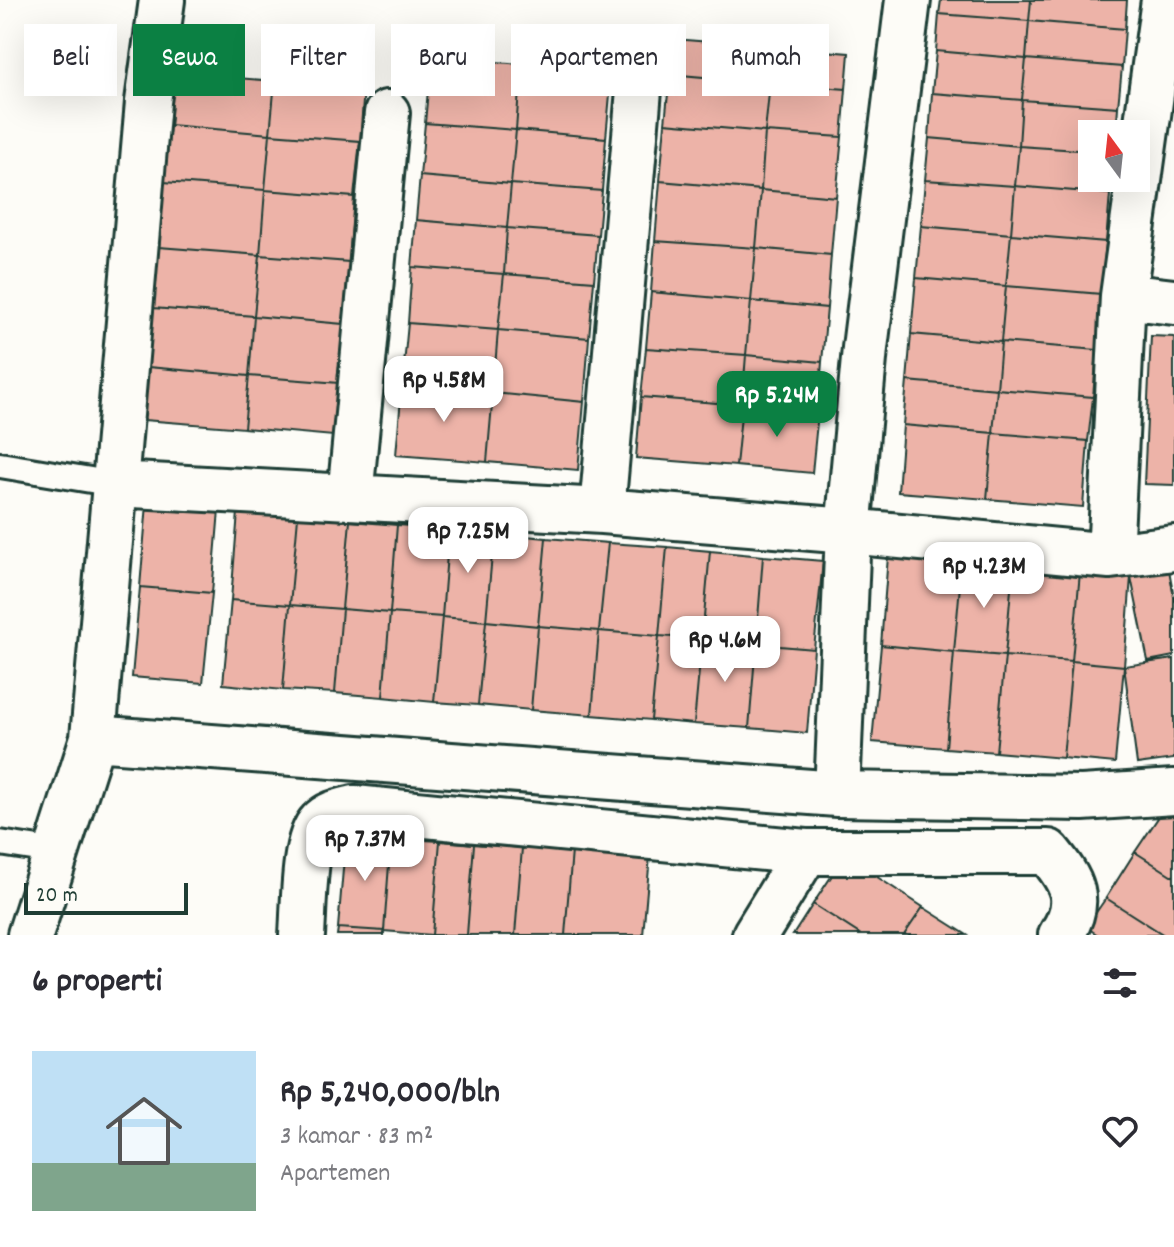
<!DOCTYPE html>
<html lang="id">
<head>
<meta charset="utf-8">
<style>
  :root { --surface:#fff; --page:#f2f2f3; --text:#2b2b33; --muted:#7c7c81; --accent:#0b8043 }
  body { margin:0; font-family:Dekko,sans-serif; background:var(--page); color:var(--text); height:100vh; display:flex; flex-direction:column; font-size:30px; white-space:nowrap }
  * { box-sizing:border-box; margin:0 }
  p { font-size:26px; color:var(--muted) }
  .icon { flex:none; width:44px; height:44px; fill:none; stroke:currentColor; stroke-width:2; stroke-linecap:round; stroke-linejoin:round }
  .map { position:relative; height:935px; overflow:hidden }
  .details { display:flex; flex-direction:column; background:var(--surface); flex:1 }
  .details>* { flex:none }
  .banner { position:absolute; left:24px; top:24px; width:1126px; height:72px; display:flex; gap:16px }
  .needle { width:52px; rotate:345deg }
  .fabs { position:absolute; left:1078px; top:120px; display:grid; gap:16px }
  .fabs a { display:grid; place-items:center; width:72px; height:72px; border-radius:0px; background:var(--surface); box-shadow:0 8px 32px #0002; font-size:40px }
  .scale { position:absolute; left:24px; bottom:20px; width:164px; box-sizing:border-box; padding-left:8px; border:4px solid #1f3d34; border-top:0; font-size:22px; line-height:28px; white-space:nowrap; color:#1f3d34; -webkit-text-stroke:6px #fdfcf7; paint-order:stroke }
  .price { position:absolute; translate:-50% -68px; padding:0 18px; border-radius:16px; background:#fff; color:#222; font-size:26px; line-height:52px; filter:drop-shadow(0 2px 4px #0008) }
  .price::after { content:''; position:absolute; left:50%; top:48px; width:24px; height:18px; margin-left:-12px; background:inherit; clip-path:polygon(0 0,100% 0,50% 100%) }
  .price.current { background:var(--accent); color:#fff }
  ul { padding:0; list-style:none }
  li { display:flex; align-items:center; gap:24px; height:200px; padding:0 32px }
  li span { display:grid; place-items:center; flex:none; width:224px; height:160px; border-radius:0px; color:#555 }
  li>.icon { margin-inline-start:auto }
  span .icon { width:96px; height:96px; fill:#fffc; stroke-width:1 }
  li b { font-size:34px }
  h2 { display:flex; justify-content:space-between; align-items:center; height:96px; padding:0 32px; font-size:34px }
  .pill { padding:0 28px; border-radius:0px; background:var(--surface); box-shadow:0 8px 32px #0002; font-size:28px; line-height:72px }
  .pill.current { background:var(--accent); color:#fff }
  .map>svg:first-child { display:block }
</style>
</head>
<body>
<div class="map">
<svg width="1174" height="935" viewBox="0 0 1174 935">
  <rect width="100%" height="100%" fill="#fdfcf7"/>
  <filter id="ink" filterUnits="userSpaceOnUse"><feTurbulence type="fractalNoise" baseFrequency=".0125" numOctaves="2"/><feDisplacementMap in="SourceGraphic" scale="16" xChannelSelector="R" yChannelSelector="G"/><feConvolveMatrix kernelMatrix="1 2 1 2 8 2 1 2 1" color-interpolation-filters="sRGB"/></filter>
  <g filter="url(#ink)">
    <path fill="#edb3a8" stroke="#1f3d34" stroke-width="2" d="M941,0H1031L1029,21L939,14Z
      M1031,0H1127L1125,29L1029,21Z
      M939,14L1029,21L1026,59L936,51Z
      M1029,21L1125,29L1122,67L1026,59Z
      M673,39L773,47L770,83L670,74Z
      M773,47L849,53L846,89L770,83Z
      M936,51L1026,59L1022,100L932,93Z
      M431,57L521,64L516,130L425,123Z
      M1026,59L1122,67L1118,107L1022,100Z
      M521,64L612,72L606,138L516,130Z
      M174,73L275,81L270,134L170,125Z
      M670,74L770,83L765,132L665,123Z
      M275,81L364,88L360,141L270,134Z
      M770,83L846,89L842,137L765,132Z
      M932,93L1022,100L1019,146L929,138Z
      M1022,100L1118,107L1116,134H1092V151L1019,146Z
      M425,123L516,130L511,184L420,176Z
      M665,123L765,132L761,190L660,181Z
      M170,125L270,134L265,190L164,182Z
      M516,130L606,138L602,191L511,184Z
      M765,132L842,137L836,197L761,190Z
      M270,134L360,141L354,197L265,190Z
      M929,138L1019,146L1015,186L925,180Z
      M1019,146L1092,151V178H1112L1110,194L1015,186Z
      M420,176L511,184L507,228L416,220Z
      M925,180L1015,186L1011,234L921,226Z
      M660,181L761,190L756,248L655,241Z
      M164,182L265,190L260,255L159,247Z
      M511,184L602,191L598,235L507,228Z
      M1015,186L1110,194L1106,242L1011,234Z
      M265,190L354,197L349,262L260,255Z
      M761,190L836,197L831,255L756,248Z
      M416,220L507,228L504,274L412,267Z
      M921,226L1011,234L1006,286L916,278Z
      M507,228L598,235L594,281L504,274Z
      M1011,234L1106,242L1101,294L1006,286Z
      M655,241L756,248L751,301L651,292Z
      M159,247L260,255L254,316L153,308Z
      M756,248L831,255L827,308L751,301Z
      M260,255L349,262L343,324L254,316Z
      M412,267L504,274L498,330L408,323Z
      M504,274L594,281L589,338L498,330Z
      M916,278L1006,286L1001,342L911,334Z
      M1006,286L1101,294L1097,350L1001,342Z
      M651,292L751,301L746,355L646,348Z
      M751,301L827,308L822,362L746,355Z
      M153,308L254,316L249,376L148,367Z
      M254,316L343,324L339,383L249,376Z
      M408,323L498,330L493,393L402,386Z
      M498,330L589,338L584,402L493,393Z
      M911,334L1001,342L997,389L907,381Z
      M1151,336L1174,337V485L1144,484Z
      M1001,342L1097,350L1093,397L997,389Z
      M646,348L746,355L742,405L641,397Z
      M746,355L822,362L818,412L742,405Z
      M148,367L249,376L244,428L144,420Z
      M249,376L339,383L333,436L244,428Z
      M907,381L997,389L993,433L903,425Z
      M402,386L493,393L487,462L396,455Z
      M997,389L1093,397L1088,441L993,433Z
      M493,393L584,402L578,470L487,462Z
      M641,397L742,405L736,466L636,458Z
      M742,405L818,412L812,473L736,466Z
      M903,425L993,433L987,499L898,492Z
      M993,433L1088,441L1083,507L987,499Z
      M148,492L220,498L212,593L140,587Z
      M238,512L298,517L290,605L231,600Z
      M298,517L350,521L342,609L290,605Z
      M350,521L397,525L390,613L342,609Z
      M397,525L449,529L442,617L390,613Z
      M449,529L494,533L486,621L442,617Z
      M494,533L546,538L538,626L486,621Z
      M546,538L608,543L599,631L538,626Z
      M608,543L667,547L659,636L599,631Z
      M667,547L710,551L702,639L659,636Z
      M710,551L763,556L756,644L702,639Z
      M763,556L823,561L814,649L756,644Z
      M888,556L962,563L954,652L881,645Z
      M962,563L1013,567L1005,656L954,652Z
      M1013,567L1080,572L1072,661L1005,656Z
      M1169,570L1174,597V656L1148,661L1131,577Z
      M1080,572L1131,577L1124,666L1072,661Z
      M140,587L212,593L203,683L132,677Z
      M231,600L290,605L283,690L223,684Z
      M290,605L342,609L335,693L283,690Z
      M342,609L390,613L383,697L335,693Z
      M390,613L442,617L434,702L383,697Z
      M442,617L486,621L478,705L434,702Z
      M486,621L538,626L531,710L478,705Z
      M538,626L599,631L592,715L531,710Z
      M599,631L659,636L651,720L592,715Z
      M659,636L702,639L694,724L651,720Z
      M702,639L756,644L749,728L694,724Z
      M756,644L814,649L807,733L749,728Z
      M881,645L954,652L946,748L872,742Z
      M954,652L1005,656L996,752L946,748Z
      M1005,656L1072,661L1063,758L996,752Z
      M1174,659V759L1137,764L1124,666Z
      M1072,661L1124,666L1115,763L1063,758Z
      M1164,809L1174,816V877L1135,852Z
      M346,834L391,838L384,931L338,928Z
      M391,838L440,841L432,935L384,931Z
      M440,841L474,844L467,935H432Z
      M474,844L522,848L515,935H467Z
      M522,848L572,851L565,935H515Z
      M572,851L650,856L643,935H565Z
      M1135,852L1174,877V935H1164L1106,898Z
      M845,856L923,907L904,935H861L813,904Z
      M1106,898L1164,935H1098L1086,927Z
      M813,904L861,935H793Z
      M923,907L967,935H904Z
      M338,928L384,931V935H337Z"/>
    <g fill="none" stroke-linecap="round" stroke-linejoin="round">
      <defs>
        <path id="service" d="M0,465L115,484
          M0,843L58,852"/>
        <path id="minor" d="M162,0L148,102L93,738L837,794L1082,798L1174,792
          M1123,296L1174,302
          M115,484L602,511L848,531L1110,556L1174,548
          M350,497L387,113
          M602,511L639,90
          M1110,556L1123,296L1164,0
          M837,794L848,531L865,348L908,0
          M30,935L93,738
          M302,935C304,910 303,840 320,823C329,813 342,811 354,808L806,852H1048C1072,881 1084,901 1061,935
          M755,935L806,852"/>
      </defs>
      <use href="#service" stroke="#1f3d34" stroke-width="30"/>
      <use href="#minor" stroke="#1f3d34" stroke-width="50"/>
      <use href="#service" stroke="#fdfcf7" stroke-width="24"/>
      <use href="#minor" stroke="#fdfcf7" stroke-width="44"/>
    </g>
  </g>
</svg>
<div class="fabs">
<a><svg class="needle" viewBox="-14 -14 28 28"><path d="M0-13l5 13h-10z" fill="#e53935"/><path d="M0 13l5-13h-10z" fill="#7c7c81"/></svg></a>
</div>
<div class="scale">20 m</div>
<b class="price" style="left:444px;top:424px">Rp 4.58M</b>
<b class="price current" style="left:777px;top:439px">Rp 5.24M</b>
<b class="price" style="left:468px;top:575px">Rp 7.25M</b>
<b class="price" style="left:984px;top:610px">Rp 4.23M</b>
<b class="price" style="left:725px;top:684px">Rp 4.6M</b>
<b class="price" style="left:365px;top:883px">Rp 7.37M</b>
<div class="banner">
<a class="pill">Beli</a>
<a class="pill current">Sewa</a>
<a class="pill">Filter</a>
<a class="pill">Baru</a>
<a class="pill">Apartemen</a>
<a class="pill">Rumah</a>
</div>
</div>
<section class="details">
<h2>6 properti<svg class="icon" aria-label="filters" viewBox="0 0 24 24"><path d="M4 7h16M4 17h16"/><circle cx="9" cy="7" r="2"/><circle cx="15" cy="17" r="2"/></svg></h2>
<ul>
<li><span style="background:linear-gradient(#bfe0f5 70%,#7fa58c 0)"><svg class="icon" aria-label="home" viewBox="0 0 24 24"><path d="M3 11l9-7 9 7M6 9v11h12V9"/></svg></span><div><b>Rp 5,240,000/bln</b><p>3 kamar · 83 m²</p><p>Apartemen</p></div><svg class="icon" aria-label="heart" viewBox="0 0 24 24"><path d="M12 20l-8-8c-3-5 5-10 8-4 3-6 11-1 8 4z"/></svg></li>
</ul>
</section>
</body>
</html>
